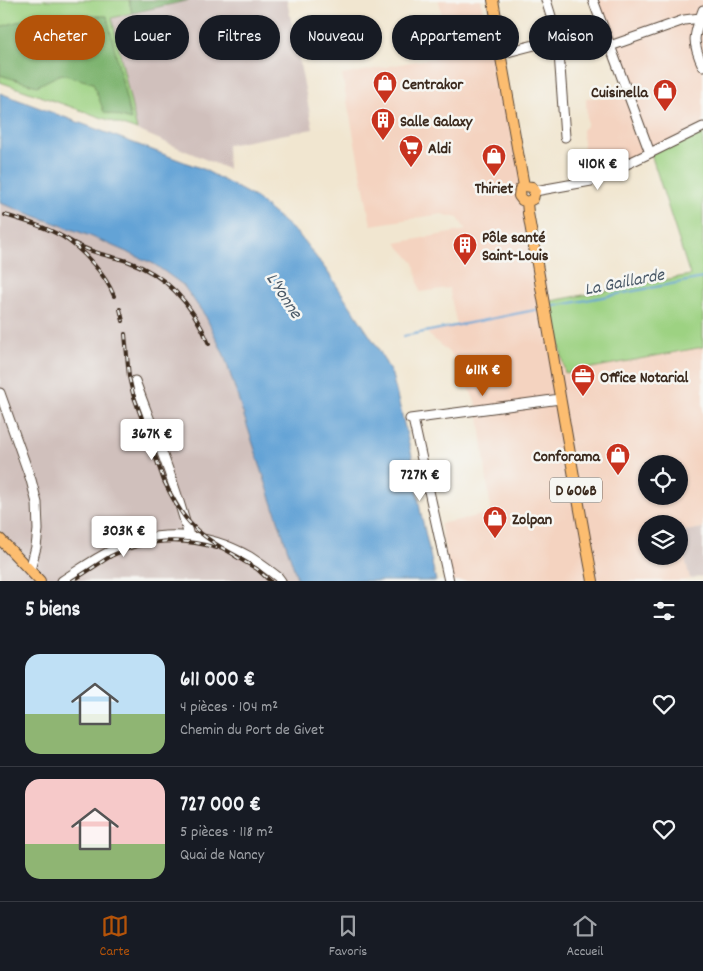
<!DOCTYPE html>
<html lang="fr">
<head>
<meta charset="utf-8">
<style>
  :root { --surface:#171b24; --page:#242831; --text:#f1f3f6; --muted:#9ea1a6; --line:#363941; --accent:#b45309 }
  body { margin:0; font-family:Dekko,sans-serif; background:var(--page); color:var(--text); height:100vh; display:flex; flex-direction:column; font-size:19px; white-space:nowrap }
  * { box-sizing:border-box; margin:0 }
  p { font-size:16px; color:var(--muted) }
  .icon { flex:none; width:28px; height:28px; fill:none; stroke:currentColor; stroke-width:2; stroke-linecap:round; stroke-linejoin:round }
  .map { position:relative; height:581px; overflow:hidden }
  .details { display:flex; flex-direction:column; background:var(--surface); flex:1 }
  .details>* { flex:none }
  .guide { position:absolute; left:15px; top:15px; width:674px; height:45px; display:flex; gap:10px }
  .tools { position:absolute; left:638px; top:455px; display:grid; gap:10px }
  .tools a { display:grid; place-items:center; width:50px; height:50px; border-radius:50%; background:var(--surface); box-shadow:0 1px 4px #0004; font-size:25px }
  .price { position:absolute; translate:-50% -42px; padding:0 11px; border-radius:5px; background:#fff; color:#222; font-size:16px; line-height:32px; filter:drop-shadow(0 1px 2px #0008) }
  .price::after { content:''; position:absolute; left:50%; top:30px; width:15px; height:11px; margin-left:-8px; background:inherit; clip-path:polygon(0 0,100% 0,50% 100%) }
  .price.active { background:var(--accent); color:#fff }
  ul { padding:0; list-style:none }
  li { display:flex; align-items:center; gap:15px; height:125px; padding:0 25px }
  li+li { border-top:1px solid var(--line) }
  li span { display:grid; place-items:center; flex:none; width:140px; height:100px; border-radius:15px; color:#555 }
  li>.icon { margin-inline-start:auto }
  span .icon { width:60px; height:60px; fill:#fffc; stroke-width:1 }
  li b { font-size:21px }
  h2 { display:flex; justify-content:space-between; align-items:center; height:60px; padding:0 25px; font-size:21px }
  .pill { padding:0 18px; border-radius:22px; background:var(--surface); box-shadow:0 1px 4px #0004; font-size:18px; line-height:45px }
  .pill.active { background:var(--accent); color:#fff }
  .menu { display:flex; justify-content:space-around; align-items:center; height:70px; border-top:1px solid var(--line); background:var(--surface); font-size:14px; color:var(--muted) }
  .menu a { display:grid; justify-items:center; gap:2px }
  .menu .active { color:var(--accent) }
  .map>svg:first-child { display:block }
</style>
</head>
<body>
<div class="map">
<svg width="703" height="581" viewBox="0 0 703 581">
  <rect width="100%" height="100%" fill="#f6f6f2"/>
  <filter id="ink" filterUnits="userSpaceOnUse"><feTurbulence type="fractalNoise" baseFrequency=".02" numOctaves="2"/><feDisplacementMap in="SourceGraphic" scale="10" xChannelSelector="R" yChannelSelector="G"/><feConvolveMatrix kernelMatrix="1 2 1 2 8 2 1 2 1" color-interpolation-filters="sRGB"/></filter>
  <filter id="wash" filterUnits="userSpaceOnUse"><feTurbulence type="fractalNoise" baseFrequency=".0096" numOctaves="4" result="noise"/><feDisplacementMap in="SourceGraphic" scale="20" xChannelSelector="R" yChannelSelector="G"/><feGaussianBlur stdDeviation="1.12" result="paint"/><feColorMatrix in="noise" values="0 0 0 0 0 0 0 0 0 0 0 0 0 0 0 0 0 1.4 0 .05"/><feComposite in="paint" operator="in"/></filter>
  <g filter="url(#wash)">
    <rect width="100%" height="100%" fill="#f1e6d0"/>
    <path fill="#f4d3c0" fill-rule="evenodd" d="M439,0H481L551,301L565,373L703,347V528L685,531L680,537L690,579L682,581H451L440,524L491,513L478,407L453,356L427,333L457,326L449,288L420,292L414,263L396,243L466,230L458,218L442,214L371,225L342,75L449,55ZM646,464H679V496H646ZM646,524H679V556H646Z
      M595,0H703V128L586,182L582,130L587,125L586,98L631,97Z"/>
    <path fill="#d0c0bc" d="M190,0H287L313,129L227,145L228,169L137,130L112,18Z
      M0,203L90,236L154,264L183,285L206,317L224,355L298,581H0Z
      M703,528V576L690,579L680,537L685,531Z"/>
    <path fill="#9dd282" stroke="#6c7e50" d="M0,0H129L132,13L112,18L137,130L0,82Z
      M703,128V347L565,373L551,301L690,275L651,154Z"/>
    <path fill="#7eb470" stroke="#5c6f47" d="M129,0H190L132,13Z
      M39,15L107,16L131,120L104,112L93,83L61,74L37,86L0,75V27Z"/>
    <path fill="#64a3d6" stroke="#50667a" d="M0,93L203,169L256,198L299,235L327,271L378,348L392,375L412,456L420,509L436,581H298L224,355L206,317L183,285L154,264L90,236L0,203Z"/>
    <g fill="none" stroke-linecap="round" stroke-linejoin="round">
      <path stroke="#64a3d6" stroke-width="2" d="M550,307L703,278
        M404,336L540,309"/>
    </g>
  </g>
  <g filter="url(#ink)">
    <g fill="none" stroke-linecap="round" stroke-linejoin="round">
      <defs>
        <path id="minor" d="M546,0L558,39L565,137
          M593,0L650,153
          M703,10C694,35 691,41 703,66
          M610,46L684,20L700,18
          M499,54L558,39
          M535,191L591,181L650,153L703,127
          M135,381C154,432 175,483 189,536
          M0,393L31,480L37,503L38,530L36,547L30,570
          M410,419L560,399
          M413,419L449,581
          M62,581C78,571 94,559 111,551C156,528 206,532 250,557C259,563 269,570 278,577L281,581"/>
        <path id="major" d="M493,0L501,46V58L524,186
          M524,186L532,187L535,191L533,199L527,202
          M524,186L520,189L519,196L522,200L527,202
          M527,202L528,213C550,336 570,459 593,581
          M0,539L40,581"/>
      </defs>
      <use href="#minor" stroke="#564639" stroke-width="11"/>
      <use href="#major" stroke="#564639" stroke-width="12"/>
      <use href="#minor" stroke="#fff" stroke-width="9"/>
      <use href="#major" stroke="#fcbd6f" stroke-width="10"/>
      <defs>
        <path id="rail" d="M5,215C25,221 46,227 63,237C82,249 106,275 114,296
          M65,238C76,245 88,250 101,254C109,256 118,258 127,261C167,275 193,305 209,344
          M120,309L123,321
          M125,334L129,377L133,394L164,481C171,495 178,510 189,522C202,537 222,548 240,558
          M235,556L257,569L270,581
          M72,581C85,573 98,564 111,556C144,539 182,537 217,548"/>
      </defs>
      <use href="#rail" stroke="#3b2a1e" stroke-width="4"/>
      <use href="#rail" stroke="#f6f6f2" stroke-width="2" stroke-dasharray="5.5" stroke-linecap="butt"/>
    </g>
  </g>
  <defs>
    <symbol id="shop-pin" viewBox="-11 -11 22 30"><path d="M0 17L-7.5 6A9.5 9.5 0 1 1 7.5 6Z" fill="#c8321e" stroke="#f6f6f2"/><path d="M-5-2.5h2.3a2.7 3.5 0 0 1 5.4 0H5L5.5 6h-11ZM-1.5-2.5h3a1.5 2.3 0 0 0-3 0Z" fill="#fff"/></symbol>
    <symbol id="building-pin" viewBox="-11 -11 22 30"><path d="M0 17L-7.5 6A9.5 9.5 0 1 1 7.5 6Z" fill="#c8321e" stroke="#f6f6f2"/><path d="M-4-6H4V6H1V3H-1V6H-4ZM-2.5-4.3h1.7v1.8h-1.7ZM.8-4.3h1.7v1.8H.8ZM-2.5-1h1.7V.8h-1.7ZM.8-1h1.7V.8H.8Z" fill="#fff"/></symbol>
    <symbol id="supermarket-pin" viewBox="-11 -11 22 30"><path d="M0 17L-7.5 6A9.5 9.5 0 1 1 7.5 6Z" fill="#c8321e" stroke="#f6f6f2"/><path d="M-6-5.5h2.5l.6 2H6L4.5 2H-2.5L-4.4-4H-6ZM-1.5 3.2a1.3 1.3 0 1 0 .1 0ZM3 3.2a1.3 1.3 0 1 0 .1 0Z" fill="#fff"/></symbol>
    <symbol id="office-pin" viewBox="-11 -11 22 30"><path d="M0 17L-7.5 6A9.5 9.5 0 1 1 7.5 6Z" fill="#c8321e" stroke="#f6f6f2"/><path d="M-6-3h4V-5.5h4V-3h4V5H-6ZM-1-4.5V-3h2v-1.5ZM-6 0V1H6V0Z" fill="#fff"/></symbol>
  </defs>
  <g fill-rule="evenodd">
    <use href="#shop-pin" x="371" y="69" width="28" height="38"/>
    <use href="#shop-pin" x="651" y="77" width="28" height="38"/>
    <use href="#building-pin" x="369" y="106" width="28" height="38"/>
    <use href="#supermarket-pin" x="397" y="133" width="28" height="38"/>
    <use href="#shop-pin" x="480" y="142" width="28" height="38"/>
    <use href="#building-pin" x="451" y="231" width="28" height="38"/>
    <use href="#office-pin" x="569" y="362" width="28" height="38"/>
    <use href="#shop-pin" x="604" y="441" width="28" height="38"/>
    <use href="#shop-pin" x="481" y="504" width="28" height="38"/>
  </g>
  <g text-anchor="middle" stroke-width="5" stroke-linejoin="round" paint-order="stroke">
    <rect fill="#f6f6f2" stroke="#73675e" stroke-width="1" x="550" y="477.5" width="52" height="25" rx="4"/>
    <g font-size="15" font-weight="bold" fill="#3b2a1e">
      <text x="576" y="495">D 606B</text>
    </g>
    <g font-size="16" font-weight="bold" fill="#3b2a1e" stroke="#f6f6f2" text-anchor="start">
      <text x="402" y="89">Centrakor</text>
      <text x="648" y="97" text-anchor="end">Cuisinella</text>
      <text x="400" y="126">Salle Galaxy</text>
      <text x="428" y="153">Aldi</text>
      <text x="494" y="193" text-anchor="middle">Thiriet</text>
      <text x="482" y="242">Pôle santé<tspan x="482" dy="18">Saint-Louis</tspan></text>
      <text x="600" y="382">Office Notarial</text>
      <text x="600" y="461" text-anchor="end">Conforama</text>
      <text x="512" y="524">Zolpan</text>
    </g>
    <g font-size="18" font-style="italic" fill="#4b5a68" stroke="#f6f6f2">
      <text transform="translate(624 281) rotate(-11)" y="6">La Gaillarde</text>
      <text transform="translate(285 295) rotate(57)" y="6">L'Yonne</text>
    </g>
  </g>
</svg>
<div class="tools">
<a><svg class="icon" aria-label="locate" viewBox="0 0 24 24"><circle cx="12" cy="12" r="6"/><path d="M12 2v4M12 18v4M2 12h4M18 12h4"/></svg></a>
<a><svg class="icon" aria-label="layers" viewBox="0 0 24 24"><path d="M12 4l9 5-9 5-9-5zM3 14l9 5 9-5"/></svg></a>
</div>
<b class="price" style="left:598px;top:191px">410K €</b>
<b class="price active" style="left:483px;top:397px">611K €</b>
<b class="price" style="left:152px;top:461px">367K €</b>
<b class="price" style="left:420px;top:502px">727K €</b>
<b class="price" style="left:124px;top:558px">303K €</b>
<div class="guide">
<a class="pill active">Acheter</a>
<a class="pill">Louer</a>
<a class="pill">Filtres</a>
<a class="pill">Nouveau</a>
<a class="pill">Appartement</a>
<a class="pill">Maison</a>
</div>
</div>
<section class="details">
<h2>5 biens<svg class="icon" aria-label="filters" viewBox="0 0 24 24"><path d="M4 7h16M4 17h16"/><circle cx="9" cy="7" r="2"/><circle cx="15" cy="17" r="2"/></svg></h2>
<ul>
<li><span style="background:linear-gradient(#bfe0f5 60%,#8fb573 0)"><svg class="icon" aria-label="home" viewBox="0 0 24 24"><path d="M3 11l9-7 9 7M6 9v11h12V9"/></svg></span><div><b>611 000 €</b><p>4 pièces · 104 m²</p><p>Chemin du Port de Givet</p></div><svg class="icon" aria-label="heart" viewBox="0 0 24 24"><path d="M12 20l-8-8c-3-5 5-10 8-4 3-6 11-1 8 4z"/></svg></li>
<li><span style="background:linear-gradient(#f6c9c9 65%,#8fb573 0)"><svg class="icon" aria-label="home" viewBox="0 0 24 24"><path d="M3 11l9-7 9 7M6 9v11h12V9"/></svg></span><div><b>727 000 €</b><p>5 pièces · 118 m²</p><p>Quai de Nancy</p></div><svg class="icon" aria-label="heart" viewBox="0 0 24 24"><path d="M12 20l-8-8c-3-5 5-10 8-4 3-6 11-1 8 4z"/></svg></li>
</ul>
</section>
<nav class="menu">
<a class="active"><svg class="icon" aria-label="map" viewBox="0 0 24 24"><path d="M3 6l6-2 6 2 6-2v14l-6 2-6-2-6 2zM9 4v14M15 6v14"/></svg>Carte</a>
<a><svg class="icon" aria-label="saved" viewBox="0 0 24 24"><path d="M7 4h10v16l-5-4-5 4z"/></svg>Favoris</a>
<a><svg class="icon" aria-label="home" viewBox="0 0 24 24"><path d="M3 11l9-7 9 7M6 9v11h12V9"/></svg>Accueil</a>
</nav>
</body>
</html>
